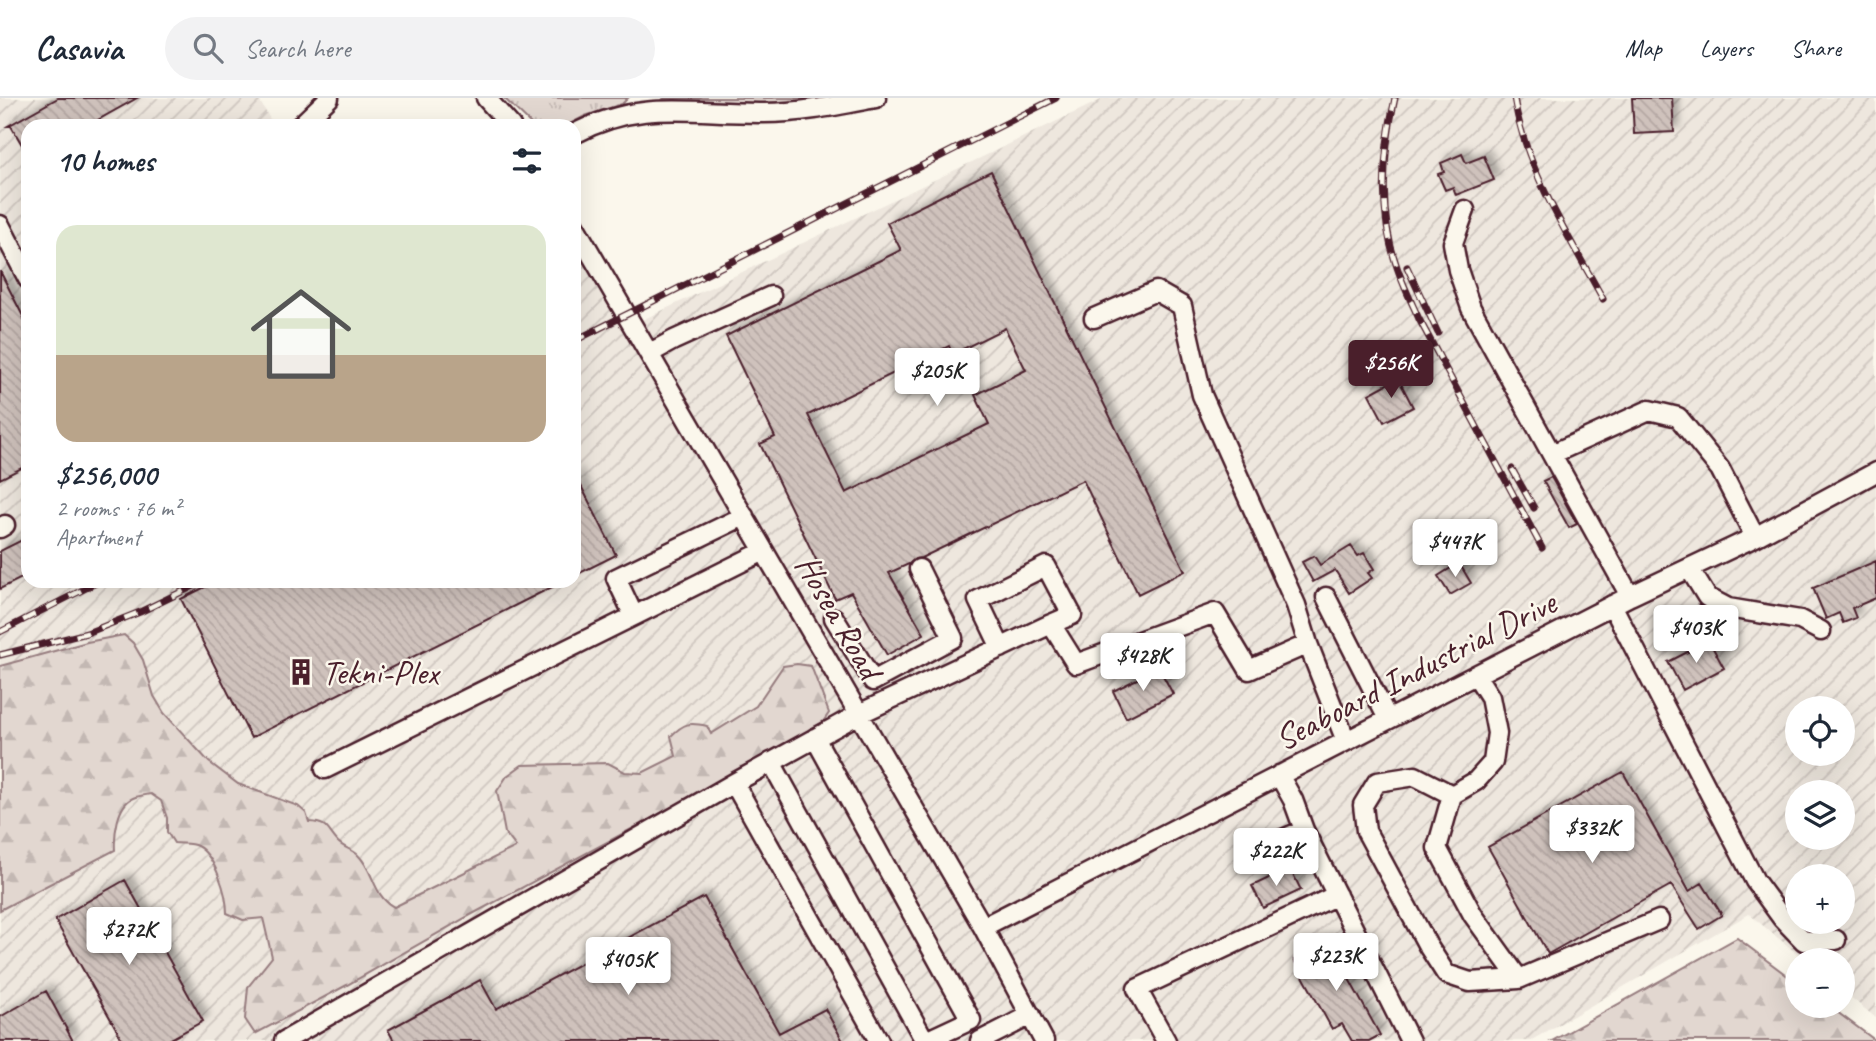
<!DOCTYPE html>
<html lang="en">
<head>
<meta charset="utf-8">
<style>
  :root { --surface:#fff; --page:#f2f2f3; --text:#1f2937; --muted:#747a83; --line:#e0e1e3; --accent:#4a1f2b }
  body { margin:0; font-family:Caveat,sans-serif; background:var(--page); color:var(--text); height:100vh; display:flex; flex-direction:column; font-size:26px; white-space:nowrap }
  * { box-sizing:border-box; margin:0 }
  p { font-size:23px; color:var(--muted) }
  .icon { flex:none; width:38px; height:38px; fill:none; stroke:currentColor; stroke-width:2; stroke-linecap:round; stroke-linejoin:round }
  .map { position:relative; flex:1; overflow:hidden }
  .details { position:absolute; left:21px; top:21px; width:560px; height:469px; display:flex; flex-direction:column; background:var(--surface); border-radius:21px; box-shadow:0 7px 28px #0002 }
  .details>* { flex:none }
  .controls { position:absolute; left:1785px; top:598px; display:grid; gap:14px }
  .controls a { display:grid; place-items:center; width:70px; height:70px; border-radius:50%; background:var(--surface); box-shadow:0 7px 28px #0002; font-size:35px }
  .price { position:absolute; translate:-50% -60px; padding:0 16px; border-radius:7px; background:#fff; color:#222; font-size:23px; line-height:46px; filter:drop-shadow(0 2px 4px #0008) }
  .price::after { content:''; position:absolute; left:50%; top:42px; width:21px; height:16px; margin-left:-10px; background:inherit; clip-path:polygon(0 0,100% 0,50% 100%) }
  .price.on { background:var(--accent); color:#fff }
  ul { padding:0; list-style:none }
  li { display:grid; align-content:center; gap:14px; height:371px; padding:0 35px }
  li span { display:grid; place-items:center; height:217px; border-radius:21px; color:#555 }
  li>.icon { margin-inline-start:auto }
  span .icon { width:126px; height:126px; fill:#fffc; stroke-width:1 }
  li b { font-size:30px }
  h2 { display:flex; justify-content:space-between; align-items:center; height:84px; padding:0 35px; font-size:30px }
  header { display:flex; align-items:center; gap:42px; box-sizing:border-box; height:98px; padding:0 35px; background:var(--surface); border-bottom:2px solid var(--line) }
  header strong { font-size:33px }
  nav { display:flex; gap:38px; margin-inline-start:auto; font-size:24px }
  .search { width:490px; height:63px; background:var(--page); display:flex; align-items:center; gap:18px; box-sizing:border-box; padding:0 24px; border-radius:38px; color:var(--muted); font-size:26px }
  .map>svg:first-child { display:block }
</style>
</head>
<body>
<header>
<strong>Casavia</strong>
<div class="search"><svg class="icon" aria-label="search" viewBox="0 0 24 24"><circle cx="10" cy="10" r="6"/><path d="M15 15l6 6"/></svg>Search here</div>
<nav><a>Map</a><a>Layers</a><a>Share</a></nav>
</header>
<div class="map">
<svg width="1876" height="943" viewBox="0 0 1876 943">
  <defs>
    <pattern id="industrial-furrows" width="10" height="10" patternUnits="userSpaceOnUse" patternTransform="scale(1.75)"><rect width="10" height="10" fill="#eee7de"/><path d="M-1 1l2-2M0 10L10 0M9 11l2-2" fill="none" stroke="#cec6bf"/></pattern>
    <pattern id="grass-tufts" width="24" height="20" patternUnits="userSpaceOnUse" patternTransform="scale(1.75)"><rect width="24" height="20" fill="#e2d7d0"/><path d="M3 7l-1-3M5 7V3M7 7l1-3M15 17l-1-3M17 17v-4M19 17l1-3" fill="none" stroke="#c3b8b3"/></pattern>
    <pattern id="forest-firs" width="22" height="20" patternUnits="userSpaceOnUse" patternTransform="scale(1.75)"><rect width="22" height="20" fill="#e2d7d0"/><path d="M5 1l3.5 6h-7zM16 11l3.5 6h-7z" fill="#c3b8b3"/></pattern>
    <pattern id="building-back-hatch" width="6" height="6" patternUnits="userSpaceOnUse" patternTransform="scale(1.75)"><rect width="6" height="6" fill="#cfc2bc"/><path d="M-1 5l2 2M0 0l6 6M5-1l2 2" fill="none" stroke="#b3a6a2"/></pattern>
    <filter id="shadow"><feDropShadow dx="6" dy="-6" stdDeviation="3.5" flood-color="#0004"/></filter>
  </defs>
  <rect width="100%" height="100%" fill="#fbf7ec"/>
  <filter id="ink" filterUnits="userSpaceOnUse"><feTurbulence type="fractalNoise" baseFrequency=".0143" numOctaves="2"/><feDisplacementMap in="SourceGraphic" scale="14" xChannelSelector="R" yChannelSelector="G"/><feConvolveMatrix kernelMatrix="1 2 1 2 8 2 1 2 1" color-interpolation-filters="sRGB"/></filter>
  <g filter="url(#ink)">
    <path fill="url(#industrial-furrows)" fill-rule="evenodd" d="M0,0H258L274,28H28V483H574V162L592,163L630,228L1105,0H1876V920L1843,893V863H1806L1749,816L1530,943H0ZM1797,611H1843V656H1797ZM1797,695H1843V740H1797ZM1797,779H1843V824H1797Z"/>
    <path fill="url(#grass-tufts)" stroke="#967b7e" stroke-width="2" d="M504,0H628L622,6L585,18L566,28H533Z
      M664,0H823L766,5H717L662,2Z"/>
    <path fill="url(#forest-firs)" stroke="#967b7e" stroke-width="2" d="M124,537L133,545L143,562L154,598L164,615L209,664L238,686L298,708L306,715L309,724C329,725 326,731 338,744C344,750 351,751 357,756C375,773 372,797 394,809L516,749L505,735L497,693L507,678L522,667L608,665L625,674L642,675L676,658L671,638C684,625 689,624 707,628L711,636L756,608L783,568L797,566L811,568L829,615L818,631L465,820L347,887L255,936L245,921L248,889L272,859L263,820L243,822L227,815C227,796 215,757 197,748C191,745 182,746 174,745L167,734V720L161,703L151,696C145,697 138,698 133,700C117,707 114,737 115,752L0,812V568L87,544Z
      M1737,840L1797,885V908H1829L1876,943H1552Z"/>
    <path fill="url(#building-back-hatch)" stroke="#4a1f2b" stroke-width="2" fill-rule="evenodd" filter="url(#shadow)" d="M58,0H137L87,28H28V57L11,28H8Z
      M1632,0H1672L1674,34L1634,36Z
      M1462,56L1466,65L1484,58L1494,82L1456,97L1453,89L1445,92L1438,76L1444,74L1441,65Z
      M991,73L1185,473L1138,496L1083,382L921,460L915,461L909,466L889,475L924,536L887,557L851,494L835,501L760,346L775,339L726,238L901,152L887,125ZM1005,230L1026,272L975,297L989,326L846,395L808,317L949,248L953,256Z
      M0,173L28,228V367L0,381Z
      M1398,280L1413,309L1384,324L1369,296Z
      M574,374L616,457L574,478Z
      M1551,379L1577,426L1569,430L1543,383Z
      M28,439V477L0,491V453Z
      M1351,448L1358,458L1364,455L1374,471L1368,475L1372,480L1349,495L1335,472L1313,484L1302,464L1314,458L1320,467Z
      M1876,463V500L1852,510L1856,520L1843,525L1839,515L1826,521L1813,490Z
      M1459,465L1471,485L1450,497L1438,478Z
      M217,483H564L251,640L181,501Z
      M1709,543L1724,570L1683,592L1668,564Z
      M1159,570L1173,596L1126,620L1113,593Z
      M1623,674L1689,793L1702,785L1722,817L1699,831L1671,787L1548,856L1488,749Z
      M1290,770L1301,792L1263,810L1252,788Z
      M125,782L203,923L167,943H123L55,822Z
      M704,799L779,935L825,911L843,943H394L388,932L480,882L496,911Z
      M1328,843L1380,937L1369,943H1352L1342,926L1332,931L1294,862Z
      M46,893L73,943H0V919Z"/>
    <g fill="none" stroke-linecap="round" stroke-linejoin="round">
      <defs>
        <path id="minor" d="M486,0L511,28
          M300,28L329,0
          M574,36C641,0 693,16 764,15C802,15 839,7 876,0
          M1465,112L1453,145L1458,172L1471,210L1630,498
          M0,127L28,181
          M574,127L983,829L1044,943
          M1094,220L1156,193L1182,208L1202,297L1296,507L1308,546
          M650,255L674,242L771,198
          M1552,356L1649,312L1678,319L1720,371L1755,439
          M0,430L5,427
          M1689,470L1707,499L1728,510L1800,522L1821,533
          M1326,499L1388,621
          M1612,507L1755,783L1782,820L1804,843L1836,842
          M634,518L764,453
          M834,520L873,583L953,540L919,471
          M1001,550L978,502L1046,468L1072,517L1051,526
          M1476,577L1490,599L1497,635L1493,664L1476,683L1452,697L1415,678L1377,684L1363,707L1366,733L1428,848L1446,876L1470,884L1519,881L1659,822
          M815,640L971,922L926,943
          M771,664L925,943
          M325,671L634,518L616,480L744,418
          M734,685L879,943
          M1452,697L1437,750L1473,817L1519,881
          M1304,732L1410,943
          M1254,753L1304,732L1293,702L1279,677
          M983,829L1630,498L1755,439L1876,374
          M284,943L734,685L859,616L1051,526L1076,566L1215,515L1249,572L1308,546L1346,643
          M980,943L1031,917
          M1166,943L1137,891L1337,797"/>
      </defs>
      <use href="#minor" stroke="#4a1f2b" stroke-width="23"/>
      <use href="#minor" stroke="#fbf7ec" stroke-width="18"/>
      <defs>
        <path id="rail" d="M1395,0C1383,54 1378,113 1396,166C1402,185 1411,203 1419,221L1542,450
          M1514,0C1526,73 1568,137 1603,201
          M1407,169L1438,235
          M574,243L1056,0
          M1512,371L1534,410
          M0,534L100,483
          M0,557L87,535L140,514L204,483"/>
      </defs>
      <use href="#rail" stroke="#4a1f2b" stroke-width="7"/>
      <use href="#rail" stroke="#fbf7ec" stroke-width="4.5" stroke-dasharray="13" stroke-linecap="butt"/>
    </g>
  </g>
  <defs>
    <symbol id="building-bare" viewBox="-9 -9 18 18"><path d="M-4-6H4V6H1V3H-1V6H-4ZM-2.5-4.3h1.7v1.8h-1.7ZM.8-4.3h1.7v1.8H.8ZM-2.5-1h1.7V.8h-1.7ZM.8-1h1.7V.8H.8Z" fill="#4a1f2b" stroke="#fbf7ec" stroke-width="2.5" paint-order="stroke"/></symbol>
  </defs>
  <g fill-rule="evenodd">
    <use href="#building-bare" x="282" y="555" width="38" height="38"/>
  </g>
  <g text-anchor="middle" stroke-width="5" stroke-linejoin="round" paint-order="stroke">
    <g font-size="35" fill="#4a1f2b" stroke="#fbf7ec">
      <text transform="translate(839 518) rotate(60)" y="12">Hosea Road</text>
      <text transform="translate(1415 572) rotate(-27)" y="12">Seaboard Industrial Drive</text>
    </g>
    <g font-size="35" fill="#4a1f2b" stroke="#fbf7ec" text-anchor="start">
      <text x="322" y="586">Tekni-Plex</text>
    </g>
  </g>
</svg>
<div class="controls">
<a><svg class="icon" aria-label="locate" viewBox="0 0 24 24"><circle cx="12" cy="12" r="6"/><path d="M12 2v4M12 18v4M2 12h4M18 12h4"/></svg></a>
<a><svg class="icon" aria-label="layers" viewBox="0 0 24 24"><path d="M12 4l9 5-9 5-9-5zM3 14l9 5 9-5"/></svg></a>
<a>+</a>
<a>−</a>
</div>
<b class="price on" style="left:1391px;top:302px">$256K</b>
<b class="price" style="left:937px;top:310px">$205K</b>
<b class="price" style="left:1455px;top:481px">$447K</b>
<b class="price" style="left:1696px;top:567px">$403K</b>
<b class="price" style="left:1143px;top:595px">$428K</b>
<b class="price" style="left:1592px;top:767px">$332K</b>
<b class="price" style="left:1276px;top:790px">$222K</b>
<b class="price" style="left:129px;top:869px">$272K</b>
<b class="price" style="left:1336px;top:895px">$223K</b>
<b class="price" style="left:628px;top:899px">$405K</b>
<section class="details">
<h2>10 homes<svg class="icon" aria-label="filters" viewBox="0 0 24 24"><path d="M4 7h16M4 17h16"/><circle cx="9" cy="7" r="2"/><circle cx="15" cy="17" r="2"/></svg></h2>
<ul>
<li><span style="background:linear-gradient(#dfe7d0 60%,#b9a48a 0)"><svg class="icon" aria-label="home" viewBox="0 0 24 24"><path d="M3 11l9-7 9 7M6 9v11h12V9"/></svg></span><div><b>$256,000</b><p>2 rooms · 76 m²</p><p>Apartment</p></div></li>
</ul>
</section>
</div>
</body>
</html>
